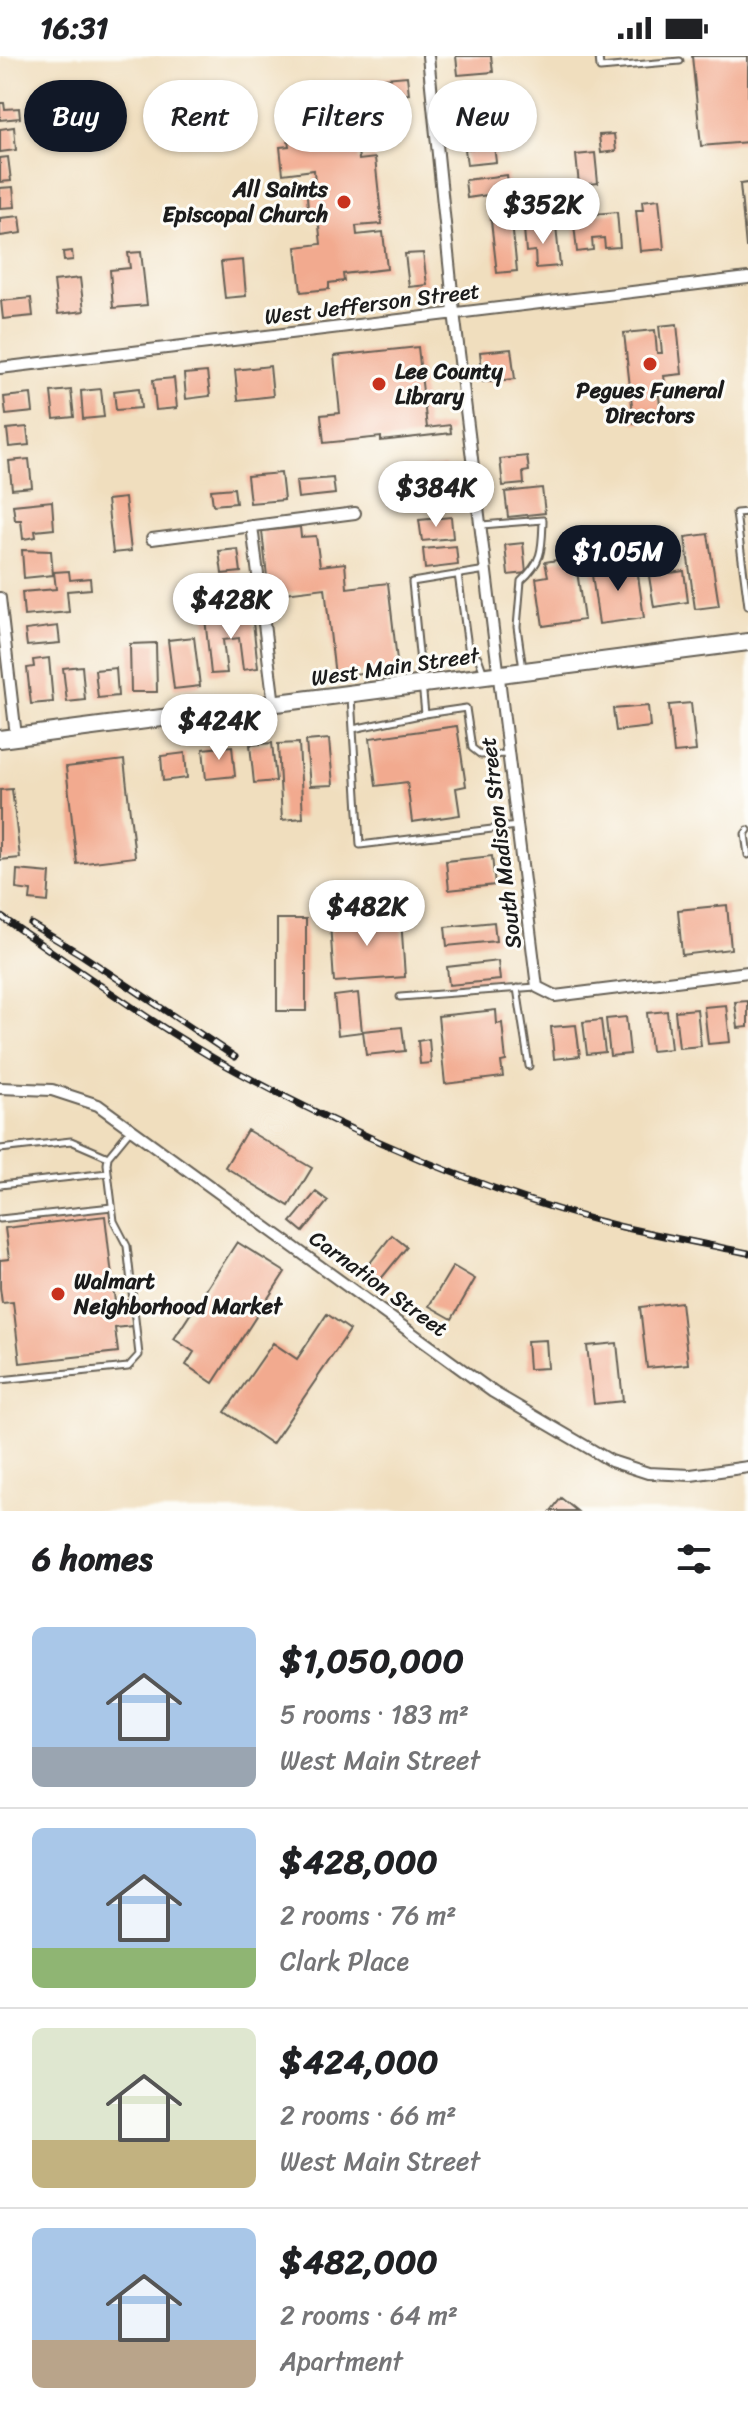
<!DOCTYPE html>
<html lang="en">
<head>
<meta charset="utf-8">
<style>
  :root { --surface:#fff; --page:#f2f2f2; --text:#202124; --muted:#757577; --line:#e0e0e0; --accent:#111827 }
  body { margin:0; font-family:Sriracha,sans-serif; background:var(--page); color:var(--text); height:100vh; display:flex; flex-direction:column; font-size:30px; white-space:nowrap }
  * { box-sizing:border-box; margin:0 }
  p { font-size:26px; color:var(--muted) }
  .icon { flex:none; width:44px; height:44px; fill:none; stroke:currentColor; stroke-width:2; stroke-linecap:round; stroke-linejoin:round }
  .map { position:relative; height:1455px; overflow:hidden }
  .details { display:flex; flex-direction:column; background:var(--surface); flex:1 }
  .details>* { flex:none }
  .banner { position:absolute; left:24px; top:24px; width:700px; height:72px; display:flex; gap:16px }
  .price { position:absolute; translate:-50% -68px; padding:0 18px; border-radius:28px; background:#fff; color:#222; font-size:26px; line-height:52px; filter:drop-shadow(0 2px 4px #0008) }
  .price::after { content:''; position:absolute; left:50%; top:48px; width:24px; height:18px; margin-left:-12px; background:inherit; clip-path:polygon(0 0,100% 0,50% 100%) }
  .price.selected { background:var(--accent); color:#fff }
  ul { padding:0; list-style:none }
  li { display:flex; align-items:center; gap:24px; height:200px; padding:0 32px }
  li+li { border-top:2px solid var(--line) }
  li span { display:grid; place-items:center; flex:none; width:224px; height:160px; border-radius:12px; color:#555 }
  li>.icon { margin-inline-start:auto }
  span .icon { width:96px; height:96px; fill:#fffc; stroke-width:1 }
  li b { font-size:34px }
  h2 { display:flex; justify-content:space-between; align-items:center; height:96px; padding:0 32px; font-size:34px }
  .pill { padding:0 28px; border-radius:36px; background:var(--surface); box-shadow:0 2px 6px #0004; font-size:28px; line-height:72px }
  .pill.selected { background:var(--accent); color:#fff }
  .status { display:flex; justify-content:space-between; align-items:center; height:56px; padding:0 40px; background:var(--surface); direction:ltr }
  .status svg { height:22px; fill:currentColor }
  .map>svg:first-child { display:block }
</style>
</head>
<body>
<div class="status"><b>16:31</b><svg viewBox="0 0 49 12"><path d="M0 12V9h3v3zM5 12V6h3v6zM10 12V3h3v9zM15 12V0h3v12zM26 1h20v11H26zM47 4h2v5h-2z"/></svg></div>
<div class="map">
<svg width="748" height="1455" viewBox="0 0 748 1455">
  <rect width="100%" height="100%" fill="#fdfcf7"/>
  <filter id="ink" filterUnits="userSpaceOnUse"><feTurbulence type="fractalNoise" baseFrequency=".0125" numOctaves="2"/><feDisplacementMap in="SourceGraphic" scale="16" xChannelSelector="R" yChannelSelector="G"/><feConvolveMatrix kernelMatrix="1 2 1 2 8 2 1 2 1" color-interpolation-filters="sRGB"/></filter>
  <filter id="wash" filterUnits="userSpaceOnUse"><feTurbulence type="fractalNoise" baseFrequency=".006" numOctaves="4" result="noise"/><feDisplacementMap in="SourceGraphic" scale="32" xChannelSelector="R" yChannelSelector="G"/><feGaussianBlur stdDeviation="1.8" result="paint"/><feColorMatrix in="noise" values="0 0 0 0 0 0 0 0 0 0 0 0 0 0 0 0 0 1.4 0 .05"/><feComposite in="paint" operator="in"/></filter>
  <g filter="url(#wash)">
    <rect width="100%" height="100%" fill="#f0debe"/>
    <g id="blocks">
      <path fill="#f2aa8f" d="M456,0H491L493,16L458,19Z
        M692,0H748V86L701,90Z
        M407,20L409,38L363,43L361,24Z
        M474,26H480V33L488,34L487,40L473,39Z
        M0,47H4L5,53L19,52L20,62L0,64Z
        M493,62L495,82L465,85L462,65Z
        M14,71L16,94L0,96V73Z
        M356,76L359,104L375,102L382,168L356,170L357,179L383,176L387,213L343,218L344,225L329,227V233L301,236L296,191L321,188L318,162L309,163L306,130L315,129L314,114L283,118L280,91L289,90L288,83Z
        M614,78L616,95L601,97L599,79Z
        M494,90L496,106L467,109L465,93Z
        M595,97L598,127L579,129L576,99Z
        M8,101L11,125L0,126V102Z
        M507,119L517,215L497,217L488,139L467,142L465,124Z
        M748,127V191H746L740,128Z
        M13,131L15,151L0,152V132Z
        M659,143L664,193L640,195L636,154H643L642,145Z
        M617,156L620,191L605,192L604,182L592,183L593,194L577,196L574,168L584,167L583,159Z
        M20,160L22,177L0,180V162Z
        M556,170L560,210L536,212L535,195L526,196L524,173Z
        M72,195L73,204L64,205L63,196Z
        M141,196L147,249L113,252L110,214L130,212L128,197Z
        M423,197L427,229L409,231L405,198Z
        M243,204L246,240L225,242L221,206Z
        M80,222L84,255L58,258L54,225Z
        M31,242L33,260L3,263L1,245Z
        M677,268L682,318L664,320L665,327L662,328V333H658L662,364L634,367L624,277L655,274L657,297H662L659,270Z
        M418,291L427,372L450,369L451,377L381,385V381L324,387L321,359L340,357L334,300Z
        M511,293L515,323L483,326L480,296Z
        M270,310L273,340L238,344L235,314Z
        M207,316L210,340L186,343L184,318Z
        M174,322L177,352L156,354L153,324Z
        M139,332L141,352L116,354L114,335Z
        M101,333L104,361L83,363L81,335Z
        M71,334L74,361L54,363L51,336Z
        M31,338L33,356L6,359L4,341Z
        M27,371L29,389L9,391L7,373Z
        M527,400L529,415L523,416L524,428L503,430L500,403Z
        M29,403L32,431L12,433L9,405Z
        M445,410L449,448L426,451L422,412Z
        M281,417L284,444L250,447L247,420Z
        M333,422L335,438L298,442L296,425Z
        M234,432L236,447L213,449L211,434Z
        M542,432L545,457L508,461L505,436Z
        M125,442L131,495L113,497L107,444Z
        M52,445L54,473L35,475L36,481L23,483L21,464H15L13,449Z
        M451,461L453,482L422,485L419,464Z
        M300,471L301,481L316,480L320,510L345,507L347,532L388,527L398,613L335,620L325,532L269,539L262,475Z
        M708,478L719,550L695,553L685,481Z
        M523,487L526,517L508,519L505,489Z
        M456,490L458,509L425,513L423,493Z
        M238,493L241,516L222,518L219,495Z
        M22,494L51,495L53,519L24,522Z
        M575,501L584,564L543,570L536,522L548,520L545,506Z
        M636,505L644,562L599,568L591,512Z
        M69,515L70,524L90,522L91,533L67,535L69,556L24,560L22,536L56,533L54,516Z
        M684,515L688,546L654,551L649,520Z
        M252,557L258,612L243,614L239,582L223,584L227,617L211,618L205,562Z
        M58,570L60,587L27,590L25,574Z
        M194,581L200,630L174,633L168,584Z
        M156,587L157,636H131L130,588Z
        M49,602L53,646L31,648L27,612L34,611L33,604Z
        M82,610L85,644L67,646L63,612Z
        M116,612L118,640L98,642L95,614Z
        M691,647L696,695L674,697L669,649Z
        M648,650L650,671L616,675L613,653Z
        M457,670L466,730L456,732L460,759L412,766L407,726L376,730L370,682Z
        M329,683L333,729L310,730L306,685Z
        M272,687L276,725L254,727L250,689Z
        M299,687L303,762L282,764L278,688Z
        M232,690L235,720L206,723L203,693Z
        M185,697L187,722L163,725L161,700Z
        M124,704L135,801L77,808L66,711Z
        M12,733L20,802L0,804V734Z
        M492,800L495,829L449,834L446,805Z
        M17,814L50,817L48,846L30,844L31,835L16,833Z
        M727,849L731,893L682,899L678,854Z
        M383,857V864L401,863L405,921L334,926L330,867L348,866V859Z
        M277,863H306V955H277Z
        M494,866L496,885L447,890L445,871Z
        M498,905L500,924L449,929L447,911Z
        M358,937L362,976L338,979L334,940Z
        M748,945V971L738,972L735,946Z
        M726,949L730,986L708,988L704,951Z
        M697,953L701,990L679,992L675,955Z
        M496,954L497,968L502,967L506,1005L501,1006L503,1021L445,1028L438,960Z
        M667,955L671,993L651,995L647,957Z
        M626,961L630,998L610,1000L606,963Z
        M601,964L605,996L587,998L583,966Z
        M576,969L580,1000L554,1003L551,971Z
        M402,971L405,995L366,999L363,975Z
        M429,983L431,1007L420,1008L418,985Z
        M247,1074L312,1112L289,1150L225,1111Z
        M316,1136L328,1145L303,1176L291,1166Z
        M105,1160L115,1246L130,1244L133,1270L115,1272L118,1296L20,1307L13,1246L2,1247L0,1232V1204L9,1203L5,1172Z
        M392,1179L407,1191L380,1224L366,1212Z
        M237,1186L285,1216L213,1327L186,1309L194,1296L174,1283Z
        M453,1210L475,1223L452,1263L429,1250Z
        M681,1246L688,1308L647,1312L640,1251Z
        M327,1258L350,1274L272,1388L225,1356L273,1287L297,1303Z
        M546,1284L548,1312L529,1313L527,1285Z
        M617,1287L623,1345L594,1348L587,1290Z
        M561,1442L577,1455H551Z"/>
    </g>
  </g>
  <g filter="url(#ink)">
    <use href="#blocks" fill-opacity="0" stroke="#666055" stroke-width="2"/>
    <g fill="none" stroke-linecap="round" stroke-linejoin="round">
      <defs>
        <path id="lane" d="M599,0L600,12L680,5
          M748,456L736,457L748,550
          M482,469L543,464C542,493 543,505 521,525L517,571L523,613
          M458,518L469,598L478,601L483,615
          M351,641L360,789L517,770
          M425,658L466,652L472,692L481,699L508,698
          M353,673L425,658L412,526L486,514
          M748,774L745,778L748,799
          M517,932L529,1010
          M400,941L536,931
          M0,1093L71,1085L108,1101
          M0,1129L108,1117
          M0,1163L112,1151
          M0,1324L128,1311L139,1299L127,1190L114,1165L107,1108L108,1101L131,1073"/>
        <path id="street" d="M428,0L454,256L537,931L555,940L748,916
          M0,312L748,222
          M252,470L274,649
          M152,483L355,457
          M0,542L16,680
          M0,1032L52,1034L98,1049L493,1336L611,1405L648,1417L691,1419L748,1411"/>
        <path id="primary" d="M0,683L748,586"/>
      </defs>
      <use href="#lane" stroke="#666055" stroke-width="9"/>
      <use href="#street" stroke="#666055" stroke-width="14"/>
      <use href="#primary" stroke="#666055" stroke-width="20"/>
      <use href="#lane" stroke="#fff" stroke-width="5"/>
      <use href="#street" stroke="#fff" stroke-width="10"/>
      <use href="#primary" stroke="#fff" stroke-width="16"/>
      <defs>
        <path id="rail" d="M0,860C78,913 155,971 238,1016C354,1079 489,1138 618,1170C661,1180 705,1188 748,1197
          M31,868L82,899L235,1001"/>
      </defs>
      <use href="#rail" stroke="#1c1c1c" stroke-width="7"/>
      <use href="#rail" stroke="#fdfcf7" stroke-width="4" stroke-dasharray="12" stroke-linecap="butt"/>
    </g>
  </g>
  <g fill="#c8321e" stroke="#fdfcf7" stroke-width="3">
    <circle cx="344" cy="146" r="8"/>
    <circle cx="650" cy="308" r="8"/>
    <circle cx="379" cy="328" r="8"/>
    <circle cx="58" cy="1238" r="8"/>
  </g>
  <g text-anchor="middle" stroke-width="6" stroke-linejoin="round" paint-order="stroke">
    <g font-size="22" font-weight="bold" fill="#1c1c1c" stroke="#fdfcf7" text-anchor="start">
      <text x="328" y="141" text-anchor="end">All Saints<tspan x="328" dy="25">Episcopal Church</tspan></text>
      <text x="395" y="323">Lee County<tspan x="395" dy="25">Library</tspan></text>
      <text x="650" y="342" text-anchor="middle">Pegues Funeral<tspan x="650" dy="25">Directors</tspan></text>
      <text x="74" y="1233">Walmart<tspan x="74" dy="25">Neighborhood Market</tspan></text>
    </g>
    <g font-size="22" fill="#1c1c1c" stroke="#fdfcf7">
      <text transform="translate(372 247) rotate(-7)" y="8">West Jefferson Street</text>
      <text transform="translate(395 610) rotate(-8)" y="8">West Main Street</text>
      <text transform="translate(500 787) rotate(-97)" y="8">South Madison Street</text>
      <text transform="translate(379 1227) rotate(36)" y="8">Carnation Street</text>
    </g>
  </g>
</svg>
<b class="price" style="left:543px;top:190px">$352K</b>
<b class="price" style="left:436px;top:473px">$384K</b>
<b class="price selected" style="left:618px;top:537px">$1.05M</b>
<b class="price" style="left:231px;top:585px">$428K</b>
<b class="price" style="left:219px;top:706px">$424K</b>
<b class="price" style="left:367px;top:892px">$482K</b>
<div class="banner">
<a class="pill selected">Buy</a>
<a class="pill">Rent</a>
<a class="pill">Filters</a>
<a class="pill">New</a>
</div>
</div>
<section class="details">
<h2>6 homes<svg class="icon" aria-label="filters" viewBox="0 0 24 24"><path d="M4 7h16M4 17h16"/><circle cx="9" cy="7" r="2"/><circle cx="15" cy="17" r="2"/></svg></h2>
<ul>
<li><span style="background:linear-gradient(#a9c7e8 75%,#9aa5b1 0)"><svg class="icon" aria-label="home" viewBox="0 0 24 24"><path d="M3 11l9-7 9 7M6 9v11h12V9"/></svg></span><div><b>$1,050,000</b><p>5 rooms · 183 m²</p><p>West Main Street</p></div></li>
<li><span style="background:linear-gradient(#a9c7e8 75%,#8fb573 0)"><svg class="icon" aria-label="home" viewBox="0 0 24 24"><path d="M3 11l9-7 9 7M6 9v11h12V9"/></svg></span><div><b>$428,000</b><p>2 rooms · 76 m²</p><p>Clark Place</p></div></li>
<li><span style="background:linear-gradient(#dfe7d0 70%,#c2b280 0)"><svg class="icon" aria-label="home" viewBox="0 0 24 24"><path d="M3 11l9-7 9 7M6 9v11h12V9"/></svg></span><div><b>$424,000</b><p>2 rooms · 66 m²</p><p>West Main Street</p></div></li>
<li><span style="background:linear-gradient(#a9c7e8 70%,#b9a48a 0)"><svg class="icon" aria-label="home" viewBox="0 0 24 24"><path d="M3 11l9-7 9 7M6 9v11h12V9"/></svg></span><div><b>$482,000</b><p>2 rooms · 64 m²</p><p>Apartment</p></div></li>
</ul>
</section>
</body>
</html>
